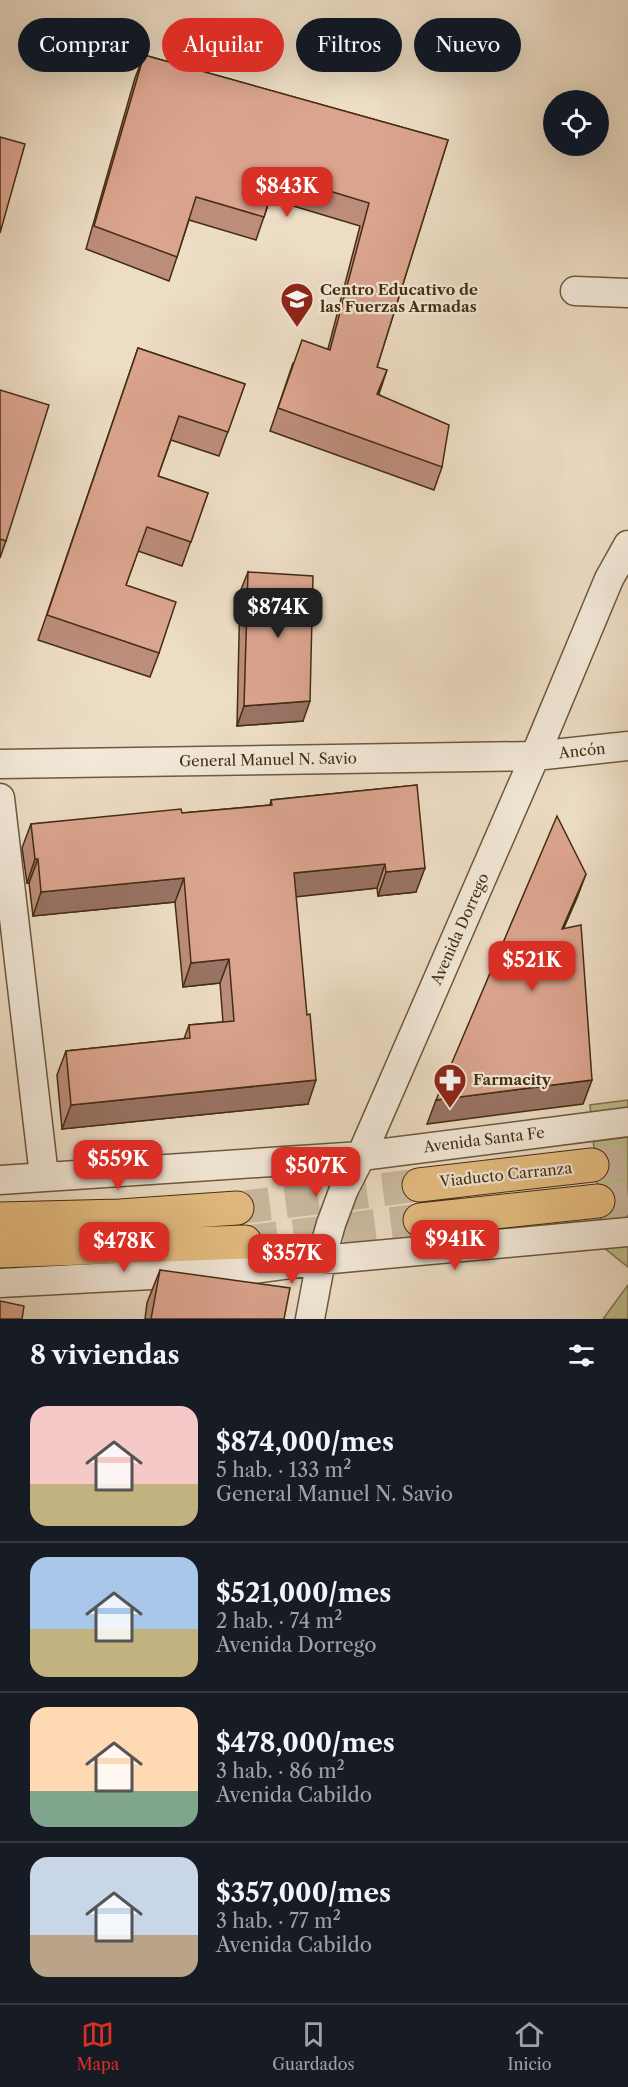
<!DOCTYPE html>
<html lang="es">
<head>
<meta charset="utf-8">
<style>
  :root { --surface:#171b24; --page:#242831; --text:#f1f3f6; --muted:#9ea1a6; --line:#363941; --accent:#d93025 }
  body { margin:0; font-family:"Libre Caslon Text",serif; background:var(--page); color:var(--text); height:100vh; display:flex; flex-direction:column; font-size:22px; white-space:nowrap }
  * { box-sizing:border-box; margin:0 }
  p { font-size:20px; color:var(--muted) }
  .icon { flex:none; width:33px; height:33px; fill:none; stroke:currentColor; stroke-width:2; stroke-linecap:round; stroke-linejoin:round }
  .map { position:relative; height:1319px; overflow:hidden }
  .panel { display:flex; flex-direction:column; background:var(--surface); flex:1 }
  .panel>* { flex:none }
  .hud { position:absolute; left:18px; top:18px; width:592px; height:54px; display:flex; gap:12px }
  .buttons { position:absolute; left:543px; top:90px; display:grid; gap:12px }
  .buttons a { display:grid; place-items:center; width:66px; height:66px; border-radius:50%; background:var(--surface); box-shadow:0 6px 24px #0002; font-size:30px }
  .price { position:absolute; translate:-50% -51px; padding:0 14px; border-radius:12px; background:var(--accent); color:#fff; font-size:20px; line-height:39px; filter:drop-shadow(0 2px 3px #0008) }
  .price::after { content:''; position:absolute; left:50%; top:36px; width:18px; height:14px; margin-left:-9px; background:inherit; clip-path:polygon(0 0,100% 0,50% 100%) }
  .price.selected { background:#222; color:#fff }
  ul { padding:0; list-style:none }
  li { display:flex; align-items:center; gap:18px; height:150px; padding:0 30px }
  li+li { border-top:2px solid var(--line) }
  li span { display:grid; place-items:center; flex:none; width:168px; height:120px; border-radius:18px; color:#555 }
  li>.icon { margin-inline-start:auto }
  span .icon { width:72px; height:72px; fill:#fffc; stroke-width:1 }
  li b { font-size:26px }
  h2 { display:flex; justify-content:space-between; align-items:center; height:72px; padding:0 30px; font-size:26px }
  .pill { padding:0 21px; border-radius:27px; background:var(--surface); box-shadow:0 6px 24px #0002; font-size:21px; line-height:54px }
  .pill.selected { background:var(--accent); color:#fff }
  .tab-bar { display:flex; justify-content:space-around; align-items:center; height:84px; border-top:2px solid var(--line); background:var(--surface); font-size:16px; color:var(--muted) }
  .tab-bar a { display:grid; justify-items:center; gap:3px }
  .tab-bar .selected { color:var(--accent) }
  .map>svg:first-child { display:block }
</style>
</head>
<body>
<div class="map">
<svg width="628" height="1319" viewBox="0 0 628 1319">
  <rect width="100%" height="100%" fill="#edddc5"/>
  <filter id="stains"><feTurbulence type="fractalNoise" baseFrequency=".00333" numOctaves="4"/><feColorMatrix values="0 0 0 0 .2 0 0 0 0 .09 0 0 0 0 .02 0 0 0 .5 -.17"/></filter>
  <radialGradient id="worn" r=".72"><stop offset=".6" stop-color="#630" stop-opacity="0"/><stop offset="1" stop-color="#630" stop-opacity=".3"/></radialGradient>
  <path fill="#bebf91" stroke="#817650" stroke-width="1.5" d="M628,1100V1267L603,1247L590,1105Z
    M628,1285V1319H603Z"/>
  <g fill="none" stroke-linecap="round" stroke-linejoin="round">
    <path stroke="#cbbaa1" stroke-width="33" stroke-dasharray="33 16" stroke-linecap="butt" d="M592,1165L628,1161
      M598,1201L628,1198
      M237,1208L419,1185
      M245,1242L420,1220"/>
    <defs>
      <path id="minor" d="M575,291L628,293
        M0,764L535,756L628,746
        M0,798L44,1176
        M0,1180L361,1156L628,1122
        M0,1283L246,1270L321,1260L628,1232
        M310,1319L321,1260L331,1224L344,1189L361,1156L535,756L609,579L628,545"/>
      <path id="major" d="M419,1185L592,1165
        M0,1219L120,1216L237,1208
        M420,1220L598,1201
        M0,1251L245,1242"/>
    </defs>
    <use href="#minor" stroke="#6e593d" stroke-width="31"/>
    <use href="#major" stroke="#442d10" stroke-width="35"/>
    <use href="#minor" stroke="#f3e9d9" stroke-width="28"/>
    <use href="#major" stroke="#e6be82" stroke-width="33"/>
  </g>
  <path fill="#bc8d7b" stroke="#442d10" stroke-width="1.5" d="M144,55L448,140L377,367L379,394L442,467L434,490L270,431L293,363L328,349L360,226L270,199L256,240L189,220L177,257L169,281L86,249L135,78Z
    M138,348L245,384L219,456L171,440L158,476L208,493L182,566L138,551L126,585L159,653L150,677L38,640Z
    M0,390L6,541L0,558Z
    M248,572L303,721L237,726L240,592Z
    M417,785L416,892L378,896L377,888L296,896L308,1104L62,1129L57,1075L66,1051L184,1039L189,1025L223,1022L220,983L183,987L175,902L33,916L29,883H27L22,848L31,824L182,813L270,805L271,800Z
    M160,1270L284,1319H145L147,1303Z"/>
  <path fill="#997364" stroke="#442d10" stroke-width="1.5" d="M387,370L379,394L368,417L377,394Z
    M310,701L303,721L237,726L244,706Z
    M35,859H38L29,883H27Z
    M385,864L377,888L285,898L294,873Z
    M425,868L416,892L378,896L386,872Z
    M586,874L577,898L553,953L562,929Z
    M184,878L175,902L33,916L41,892Z
    M229,959L220,983L183,987L191,963Z
    M316,1080L308,1104L62,1129L71,1105Z
    M592,1080L583,1104L427,1124L436,1100Z"/>
  <path fill="#dba48f" stroke="#442d10" stroke-width="1.5" d="M144,55L448,140L377,367L387,370L377,394L449,425L442,467L278,408L302,340L330,350L369,203L277,175L264,217L196,197L177,257L94,226Z
    M0,137L25,144L0,233Z
    M138,348L245,384L228,432L179,416L158,476L208,493L191,542L147,527L126,585L176,602L159,653L47,615Z
    M0,390L49,405L6,541L0,539Z
    M248,572L313,576L310,701L244,706Z
    M417,785L425,868L386,872L385,864L294,873L307,1015L310,1014L316,1080L71,1105L66,1051L190,1038L189,1025L234,1021L229,959L191,963L184,878L41,892L38,859H35L31,824L181,809L182,813L272,805L271,800Z
    M557,816L586,874L562,929L581,925L592,1080L436,1100Z
    M160,1270L290,1288L284,1319H151Z
    M0,1301L24,1306L22,1319H0Z"/>
  <defs>
    <symbol id="university-pin" viewBox="-11 -11 22 30"><path d="M0 17L-7.5 6A9.5 9.5 0 1 1 7.5 6Z" fill="#8f2418" stroke="#f3e9d9"/><path d="M0-5L7-2L0 1L-7-2ZM-4 1L0 2.5L4 1V4Q0 6-4 4Z" fill="#fff"/></symbol>
    <symbol id="pharmacy-pin" viewBox="-11 -11 22 30"><path d="M0 17L-7.5 6A9.5 9.5 0 1 1 7.5 6Z" fill="#8f2418" stroke="#f3e9d9"/><path d="M-2-6h4v4h4v4h-4v4h-4v-4h-4v-4h4Z" fill="#fff"/></symbol>
  </defs>
  <g fill-rule="evenodd">
    <use href="#university-pin" x="278" y="280" width="38" height="52"/>
    <use href="#pharmacy-pin" x="431" y="1061" width="38" height="52"/>
  </g>
  <g text-anchor="middle" stroke-width="4.5" stroke-linejoin="round" paint-order="stroke">
    <g font-size="15" font-weight="bold" fill="#442d10" stroke="#f3e9d9" text-anchor="start">
      <text x="320" y="295">Centro Educativo de<tspan x="320" dy="17">las Fuerzas Armadas</tspan></text>
      <text x="473" y="1085">Farmacity</text>
    </g>
    <g font-size="15" fill="#442d10" stroke="#f3e9d9">
      <text transform="translate(582 751) rotate(-6)" y="5">Ancón</text>
      <text transform="translate(268 760) rotate(-1)" y="5">General Manuel N. Savio</text>
      <text transform="translate(460 929) rotate(-66)" y="5">Avenida Dorrego</text>
      <text transform="translate(484 1140) rotate(-7)" y="5">Avenida Santa Fe</text>
      <text transform="translate(506 1175) rotate(-6)" y="5">Viaducto Carranza</text>
    </g>
  </g>
  <rect width="100%" height="100%" filter="url(#stains)"/>
  <rect width="100%" height="100%" fill="url(#worn)"/>
</svg>
<div class="buttons">
<a><svg class="icon" aria-label="locate" viewBox="0 0 24 24"><circle cx="12" cy="12" r="6"/><path d="M12 2v4M12 18v4M2 12h4M18 12h4"/></svg></a>
</div>
<b class="price" style="left:287px;top:218px">$843K</b>
<b class="price selected" style="left:278px;top:639px">$874K</b>
<b class="price" style="left:532px;top:992px">$521K</b>
<b class="price" style="left:118px;top:1191px">$559K</b>
<b class="price" style="left:316px;top:1198px">$507K</b>
<b class="price" style="left:455px;top:1271px">$941K</b>
<b class="price" style="left:124px;top:1273px">$478K</b>
<b class="price" style="left:292px;top:1285px">$357K</b>
<div class="hud">
<a class="pill">Comprar</a>
<a class="pill selected">Alquilar</a>
<a class="pill">Filtros</a>
<a class="pill">Nuevo</a>
</div>
</div>
<section class="panel">
<h2>8 viviendas<svg class="icon" aria-label="filters" viewBox="0 0 24 24"><path d="M4 7h16M4 17h16"/><circle cx="9" cy="7" r="2"/><circle cx="15" cy="17" r="2"/></svg></h2>
<ul>
<li><span style="background:linear-gradient(#f6c9c9 65%,#c2b280 0)"><svg class="icon" aria-label="home" viewBox="0 0 24 24"><path d="M3 11l9-7 9 7M6 9v11h12V9"/></svg></span><div><b>$874,000/mes</b><p>5 hab. · 133 m²</p><p>General Manuel N. Savio</p></div></li>
<li><span style="background:linear-gradient(#a9c7e8 60%,#c2b280 0)"><svg class="icon" aria-label="home" viewBox="0 0 24 24"><path d="M3 11l9-7 9 7M6 9v11h12V9"/></svg></span><div><b>$521,000/mes</b><p>2 hab. · 74 m²</p><p>Avenida Dorrego</p></div></li>
<li><span style="background:linear-gradient(#ffd9b3 70%,#7fa58c 0)"><svg class="icon" aria-label="home" viewBox="0 0 24 24"><path d="M3 11l9-7 9 7M6 9v11h12V9"/></svg></span><div><b>$478,000/mes</b><p>3 hab. · 86 m²</p><p>Avenida Cabildo</p></div></li>
<li><span style="background:linear-gradient(#c9d6e8 65%,#b9a48a 0)"><svg class="icon" aria-label="home" viewBox="0 0 24 24"><path d="M3 11l9-7 9 7M6 9v11h12V9"/></svg></span><div><b>$357,000/mes</b><p>3 hab. · 77 m²</p><p>Avenida Cabildo</p></div></li>
</ul>
</section>
<nav class="tab-bar">
<a class="selected"><svg class="icon" aria-label="map" viewBox="0 0 24 24"><path d="M3 6l6-2 6 2 6-2v14l-6 2-6-2-6 2zM9 4v14M15 6v14"/></svg>Mapa</a>
<a><svg class="icon" aria-label="saved" viewBox="0 0 24 24"><path d="M7 4h10v16l-5-4-5 4z"/></svg>Guardados</a>
<a><svg class="icon" aria-label="home" viewBox="0 0 24 24"><path d="M3 11l9-7 9 7M6 9v11h12V9"/></svg>Inicio</a>
</nav>
</body>
</html>
